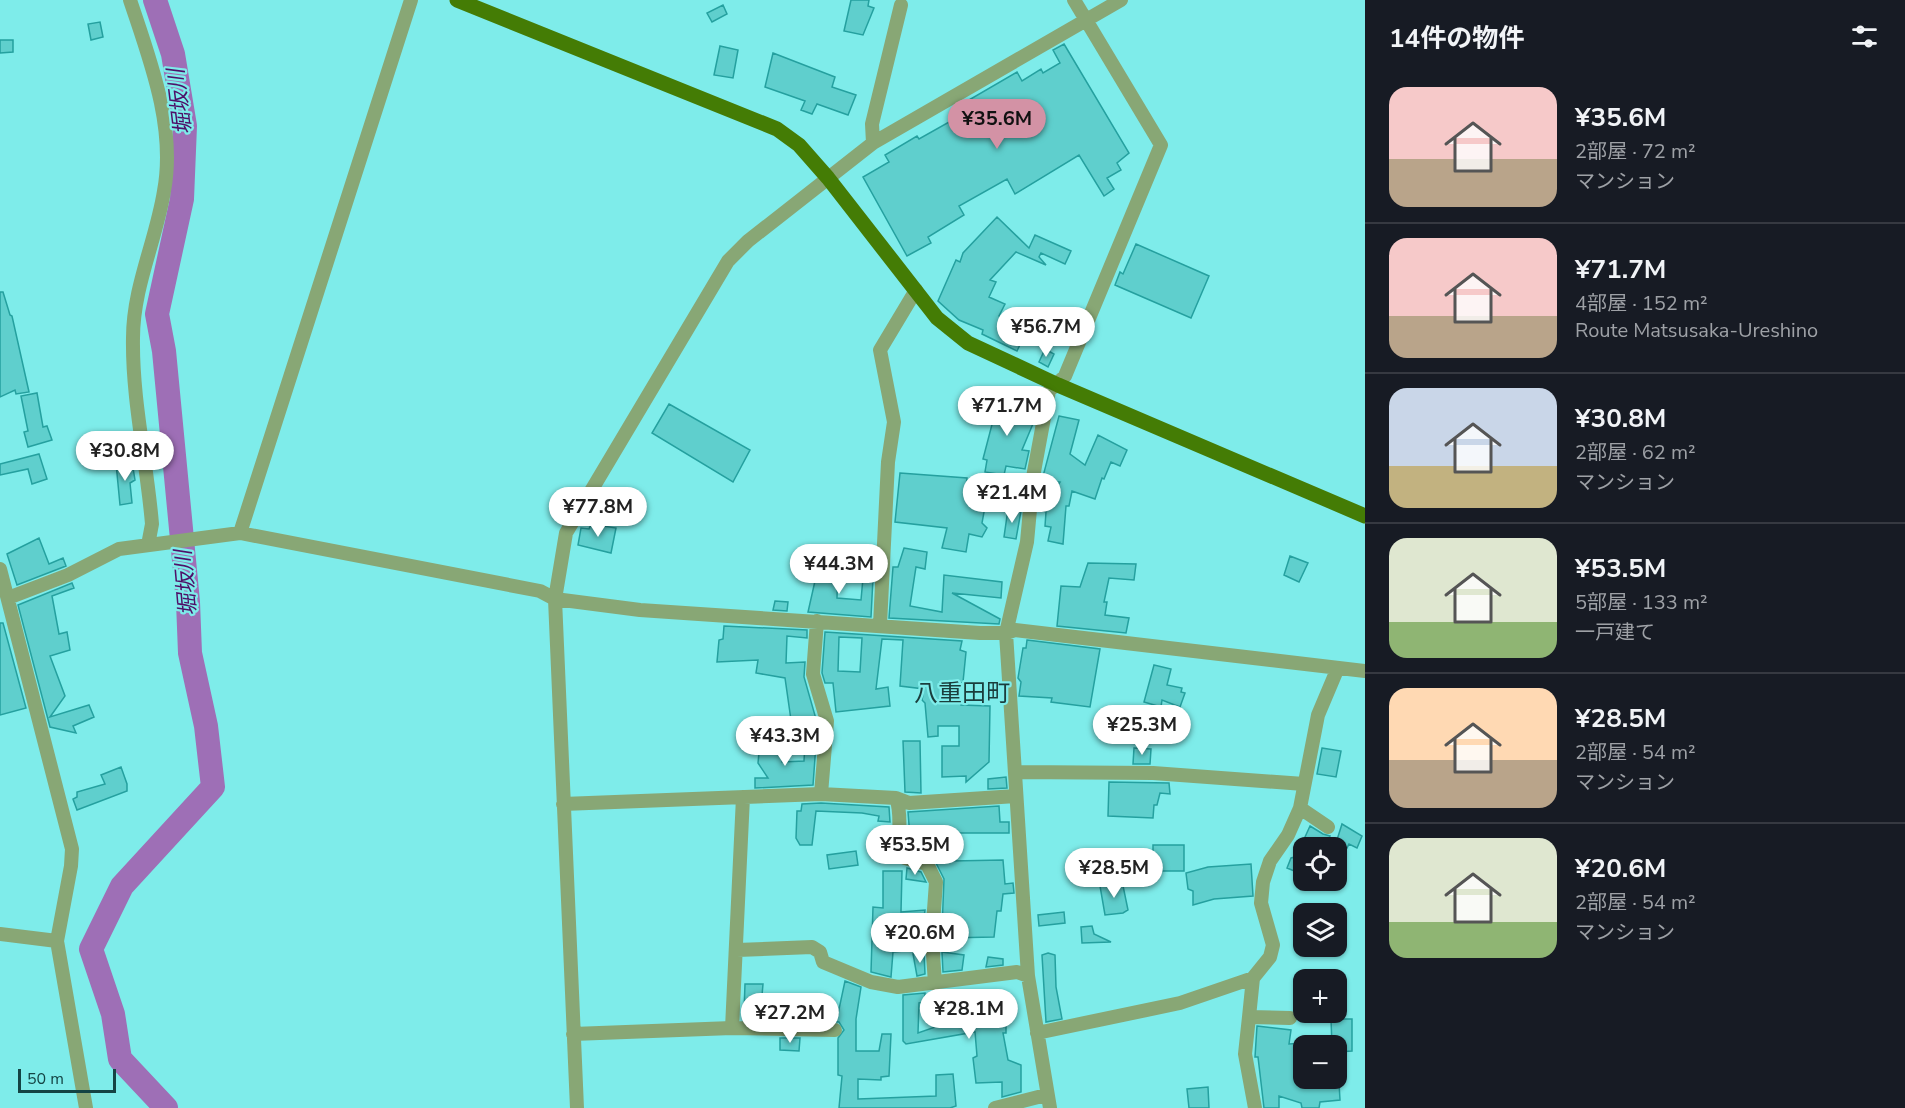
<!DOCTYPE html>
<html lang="ja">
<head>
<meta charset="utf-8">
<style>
  :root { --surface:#171b24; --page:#242831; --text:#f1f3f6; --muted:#9ea1a6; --line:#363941; --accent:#d392a5 }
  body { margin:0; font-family:"Nunito Sans","Noto Sans JP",sans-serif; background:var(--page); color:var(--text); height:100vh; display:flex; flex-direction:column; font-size:22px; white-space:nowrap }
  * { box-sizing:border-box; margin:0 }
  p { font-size:20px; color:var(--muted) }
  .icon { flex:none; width:33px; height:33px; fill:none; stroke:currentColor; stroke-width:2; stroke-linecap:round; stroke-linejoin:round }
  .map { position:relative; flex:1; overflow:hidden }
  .details { display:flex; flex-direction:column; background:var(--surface); width:540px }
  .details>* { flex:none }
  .tools { position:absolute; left:1293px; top:837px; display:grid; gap:12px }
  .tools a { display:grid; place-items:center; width:54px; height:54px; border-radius:12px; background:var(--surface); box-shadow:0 2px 4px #0004; font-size:30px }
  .scale { position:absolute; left:18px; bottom:15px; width:98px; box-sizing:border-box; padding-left:6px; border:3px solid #144444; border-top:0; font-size:16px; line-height:21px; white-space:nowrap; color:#144444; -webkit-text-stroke:4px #7eecea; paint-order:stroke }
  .price { position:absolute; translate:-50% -51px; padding:0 14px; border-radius:21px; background:#fff; color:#222; font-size:20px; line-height:39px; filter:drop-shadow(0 2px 3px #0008) }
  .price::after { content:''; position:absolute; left:50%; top:36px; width:18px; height:14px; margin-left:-9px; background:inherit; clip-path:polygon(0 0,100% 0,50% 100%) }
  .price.on { background:var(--accent); color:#111 }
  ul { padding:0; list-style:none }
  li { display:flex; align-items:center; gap:18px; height:150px; padding:0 24px }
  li+li { border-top:2px solid var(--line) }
  li span { display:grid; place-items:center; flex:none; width:168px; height:120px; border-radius:18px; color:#555 }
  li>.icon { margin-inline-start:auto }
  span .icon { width:72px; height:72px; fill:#fffc; stroke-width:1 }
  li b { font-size:26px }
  h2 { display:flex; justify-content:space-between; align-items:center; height:72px; padding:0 24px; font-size:26px }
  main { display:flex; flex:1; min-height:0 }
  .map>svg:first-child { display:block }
</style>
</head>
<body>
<main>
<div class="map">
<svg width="1365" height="1108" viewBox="0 0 1365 1108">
  <rect width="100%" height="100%" fill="#7eecea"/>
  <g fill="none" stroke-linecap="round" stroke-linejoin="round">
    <path stroke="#9e6fb6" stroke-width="24" d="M155,0L173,54L185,126L182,199L157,314L164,351L188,602L190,653L206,726L213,787L122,886L91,949L113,1014L120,1059L166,1108"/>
  </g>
  <path fill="#5fcfcd" stroke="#25a09f" stroke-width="1.5" fill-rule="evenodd" d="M851,0H869L868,6L874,8L863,35L844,31Z
    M723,5L727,14L712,22L707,13Z
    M100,22L103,37L91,40L88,24Z
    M0,40H13V52L0,53Z
    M1064,44L1129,153L1117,163L1121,170L1107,178L1114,189L1104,196L1079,155L1015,194L1007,179L959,206L964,215L928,237L931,243L907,256L863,177L889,162L885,155L917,136L919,139L967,112L962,104L1017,72L1022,81L1041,69L1043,73L1060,63L1053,50Z
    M720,46L738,50L733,78L714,75Z
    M773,53L835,77L832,87L856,95L848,115L817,104L812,114L801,110L805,101L765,87Z
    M997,217L1029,248L1035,235L1071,251L1065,264L1041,253L1039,257L1046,265L1016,252L990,280L996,282L989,297L1005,304L999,316L1010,321L1008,325L1025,334L1017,351L982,334L983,330L959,320L938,301L956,260L960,262L963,253Z
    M1136,244L1209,276L1191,318L1115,285L1120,272L1123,274Z
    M0,292H3L10,315L12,316L29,392L16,394L15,390L0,397Z
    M1045,349L1054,354L1048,367L1039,362Z
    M1000,388L1012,394L1007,407L1035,419L1022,450L1029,451L1025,469L1006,466L1004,475L985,472L987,460L983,459L995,413L989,411Z
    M37,393L43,427L47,426L52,440L28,447L24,432L28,431L21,396Z
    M669,404L750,450L733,482L652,433Z
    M1059,416L1079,420L1070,454L1085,465L1098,435L1127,450L1120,466L1111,462L1104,479L1102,478L1095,499L1072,491L1069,506H1066L1063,544L1048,541L1051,527L1045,526L1046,512L1039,509L1040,500L1047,502L1060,482L1042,480Z
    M39,454L47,479L32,484L28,469L0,475V464Z
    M127,461V467L133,468L135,480L130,483L132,503L120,505L116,463Z
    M900,473L967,478L966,486L988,490L982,523L987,528L982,537L969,534L966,552L942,548L947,528L895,522Z
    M1008,509L1021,511L1016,539L1004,537Z
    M591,524L616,528L611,553L578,545L581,528L589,529Z
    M39,538L49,564L63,558L66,566L17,585L7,554Z
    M904,548L927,552L925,569L916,567L910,606L942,612L944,575L1002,582L1001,598L952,593L1000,619L999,624L889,618L893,567H898Z
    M1290,556L1308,563L1299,582L1284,575Z
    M823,560L838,562L837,598L861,600L863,578H873L871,617L808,612L815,581L824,573L817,570Z
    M1088,563L1136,564L1134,580L1109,578L1104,602H1107L1105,615L1129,618L1126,633L1057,626L1061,586L1080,587Z
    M72,583L74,588L52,596L59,634L67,632L70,650L50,656L65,696L50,717L89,705L94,717L73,726L76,733L50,727L18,605Z
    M775,601L788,602L787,611L773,610Z
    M0,623H3L26,708L0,715Z
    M724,626L807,630V638L787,636L786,663L805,662L804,677L818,726L792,727L785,678L756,673L758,660L717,662L719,640L723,639Z
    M825,632L962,641L960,650L966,652L963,682L957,688L961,705L990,706L989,762L966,782V776L942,777V746H959V726H938V736L928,737L925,703L922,700L924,689L900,686L903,640L882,639L876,689L888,687L890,706L836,712L833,683H825L822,673ZM839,637L862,638L860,672L838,671Z
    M1027,640L1100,649L1090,707L1051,702L1052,698L1019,696L1021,682L1018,678L1023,648H1026Z
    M1154,665L1171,669L1167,685L1182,688L1181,692L1185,693L1180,707L1162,700L1161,707L1144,702Z
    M903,741H920L921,793L905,792Z
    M760,742L782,743V762L804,761L805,744H816L813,785L755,788V778H768L758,763Z
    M1134,748L1151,749L1150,764H1133Z
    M1322,748L1341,751L1336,777L1317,774Z
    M121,767L127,784V791L77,810L73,799L77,797V792L105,784L101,775Z
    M1006,777L1007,788L988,789V779Z
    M1109,782L1169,783L1170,794L1160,793L1157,805H1154L1153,818L1108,816Z
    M821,803L889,807L890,822L878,821L879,816L862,813L816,811L812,845H800L796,838L797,811H801L802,804Z
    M999,806L1000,822H1009V833H952V861L1003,860L1005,884L1013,883L1014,893L1003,894L1001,911H997L994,937L945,938L946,929H942L944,879L933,857L911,850L908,812Z
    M1342,824L1362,836L1357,848L1349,844L1347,848L1336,843Z
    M1310,826L1323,834L1330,836L1324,848H1300Z
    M1153,845H1184V871H1153Z
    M856,851L858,865L829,869L827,855Z
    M1304,855V875L1287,868L1291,858Z
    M1251,864L1253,896L1214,899L1193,905V891L1188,889L1186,873L1208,867Z
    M907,868L921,872L926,882L906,879Z
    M883,871H902L901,912L925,910L921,938H915L914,950L893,952L891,977L871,972L873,907L883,908Z
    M1122,881L1128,910L1123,913L1105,915L1100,886Z
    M1064,912L1065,923L1039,926L1038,915Z
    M1092,926L1094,934L1111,942L1082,943L1081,927Z
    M942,952L964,955L962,970L943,972Z
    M924,953L925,974L917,976L913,954Z
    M1048,953L1055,955L1056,987L1062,1019L1046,1022L1042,955Z
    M988,957L1003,959V965L986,967Z
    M845,981L861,987L856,1019V1051H879L882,1034H891L889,1076L881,1077V1080L858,1079V1099L936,1096V1075L953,1074L956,1106L950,1108H839L842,1076L838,1075V1038L844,1030L839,1022L824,1021L825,1012L838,1014Z
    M745,984H763L761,1007L766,1009L765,1019L748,1018V1012H744Z
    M925,993V1002L919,1003L918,1033L944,1024L943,1002L958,1001V1013L976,1011V1013H992L993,1018L1006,1017V1033H1003L1008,1060L1021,1065V1092L1002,1097V1082L976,1083L973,1058L977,1056L975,1032L906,1044L903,1041V995Z
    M1331,1019H1352V1051L1336,1052V1046H1332Z
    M1257,1026L1291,1030L1289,1044L1304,1043V1078H1314L1316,1084L1339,1083L1340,1100L1320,1102L1319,1108H1302L1301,1103L1279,1096V1108H1264L1258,1057H1255Z
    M780,1038H800L799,1051L780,1050Z
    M1208,1087L1209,1108H1189L1187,1089Z"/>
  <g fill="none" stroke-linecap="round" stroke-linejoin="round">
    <path stroke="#88a775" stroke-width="14" d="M130,0C150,60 176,127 164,191C156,241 133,287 133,338C132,400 147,463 152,524L148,545
      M873,143L872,124L901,5
      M240,533L411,0
      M0,569L72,849L71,866L57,941L86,1108
      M8,598L68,575L119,549L240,533L540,591L555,599L640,610L980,633H1006L1015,630L1365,671
      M817,621L813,674L827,721L821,794
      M880,625L888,462L894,422L880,350L916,290
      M1015,772L1153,773L1304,784
      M896,798C904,818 894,840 905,858L927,864L936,882L932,938L935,984
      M563,804L821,794L896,798L909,803L1016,796
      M1300,808L1328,827
      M0,934L57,941
      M737,950L812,947L820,952L823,962L871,982L898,987L1017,972L1028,976
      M1249,1017L1290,1018
      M732,1028L835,1030
      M1037,1033L1180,1003L1253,978
      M573,1034L732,1028L743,797
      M577,1108L555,599L566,533L728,261L748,241L873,143L1121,0
      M995,1108L1046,1095
      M1050,1108L1028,976L1006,633L1027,542L1033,477L1049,391L1065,376L1161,145L1074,0
      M1255,1108L1245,1054L1249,1017L1253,978L1270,957L1273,945L1261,903L1263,882L1270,861L1288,835L1300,808L1318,715L1337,670"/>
    <path stroke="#447c05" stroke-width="15" d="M457,0L777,129L799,145L828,178L937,318L968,343L1058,385L1365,516"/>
  </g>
  <g text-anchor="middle" stroke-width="4.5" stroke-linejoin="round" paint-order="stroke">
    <g font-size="22" font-style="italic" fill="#4f1068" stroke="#7eecea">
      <text transform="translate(179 102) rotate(-97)" y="8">堀坂川</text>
      <text transform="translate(185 583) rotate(-95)" y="8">堀坂川</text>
    </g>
    <g font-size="24" fill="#1a3d3c" stroke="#7eecea">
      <text x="962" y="701">八重田町</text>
    </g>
  </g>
</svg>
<div class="tools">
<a><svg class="icon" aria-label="locate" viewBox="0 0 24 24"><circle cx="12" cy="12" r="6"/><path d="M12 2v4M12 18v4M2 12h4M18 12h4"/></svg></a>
<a><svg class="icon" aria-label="layers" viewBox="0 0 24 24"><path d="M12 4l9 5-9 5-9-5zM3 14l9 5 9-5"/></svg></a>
<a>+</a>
<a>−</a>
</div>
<div class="scale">50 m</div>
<b class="price on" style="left:997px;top:150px">¥35.6M</b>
<b class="price" style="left:1046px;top:358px">¥56.7M</b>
<b class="price" style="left:1007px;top:437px">¥71.7M</b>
<b class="price" style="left:125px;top:482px">¥30.8M</b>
<b class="price" style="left:1012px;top:524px">¥21.4M</b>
<b class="price" style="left:598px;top:538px">¥77.8M</b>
<b class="price" style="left:839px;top:595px">¥44.3M</b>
<b class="price" style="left:1142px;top:756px">¥25.3M</b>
<b class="price" style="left:785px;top:767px">¥43.3M</b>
<b class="price" style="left:915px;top:876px">¥53.5M</b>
<b class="price" style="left:1114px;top:899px">¥28.5M</b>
<b class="price" style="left:920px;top:964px">¥20.6M</b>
<b class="price" style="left:969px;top:1040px">¥28.1M</b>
<b class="price" style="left:790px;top:1044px">¥27.2M</b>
</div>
<section class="details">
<h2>14件の物件<svg class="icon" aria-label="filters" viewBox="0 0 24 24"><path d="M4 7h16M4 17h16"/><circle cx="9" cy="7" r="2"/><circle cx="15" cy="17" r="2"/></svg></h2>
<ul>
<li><span style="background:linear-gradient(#f6c9c9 60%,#b9a48a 0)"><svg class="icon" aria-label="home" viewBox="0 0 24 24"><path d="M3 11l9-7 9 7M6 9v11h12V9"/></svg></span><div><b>¥35.6M</b><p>2部屋 · 72 m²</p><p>マンション</p></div></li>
<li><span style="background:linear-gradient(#f6c9c9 65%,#b9a48a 0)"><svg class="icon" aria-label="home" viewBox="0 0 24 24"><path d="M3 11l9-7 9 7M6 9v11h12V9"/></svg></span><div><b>¥71.7M</b><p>4部屋 · 152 m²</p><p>Route Matsusaka-Ureshino</p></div></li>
<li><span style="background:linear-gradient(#c9d6e8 65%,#c2b280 0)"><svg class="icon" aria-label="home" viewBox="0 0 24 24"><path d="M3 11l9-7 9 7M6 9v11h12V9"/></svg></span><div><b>¥30.8M</b><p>2部屋 · 62 m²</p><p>マンション</p></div></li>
<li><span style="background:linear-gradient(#dfe7d0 70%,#8fb573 0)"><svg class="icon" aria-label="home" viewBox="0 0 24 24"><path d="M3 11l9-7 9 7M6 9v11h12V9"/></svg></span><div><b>¥53.5M</b><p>5部屋 · 133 m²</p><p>一戸建て</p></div></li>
<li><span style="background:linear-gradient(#ffd9b3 60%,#b9a48a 0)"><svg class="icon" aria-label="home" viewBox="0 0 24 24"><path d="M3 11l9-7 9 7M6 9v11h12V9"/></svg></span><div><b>¥28.5M</b><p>2部屋 · 54 m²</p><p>マンション</p></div></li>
<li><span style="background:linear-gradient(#dfe7d0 70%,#8fb573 0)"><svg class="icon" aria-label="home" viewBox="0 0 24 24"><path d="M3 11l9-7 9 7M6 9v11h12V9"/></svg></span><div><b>¥20.6M</b><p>2部屋 · 54 m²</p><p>マンション</p></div></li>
</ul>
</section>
</main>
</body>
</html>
